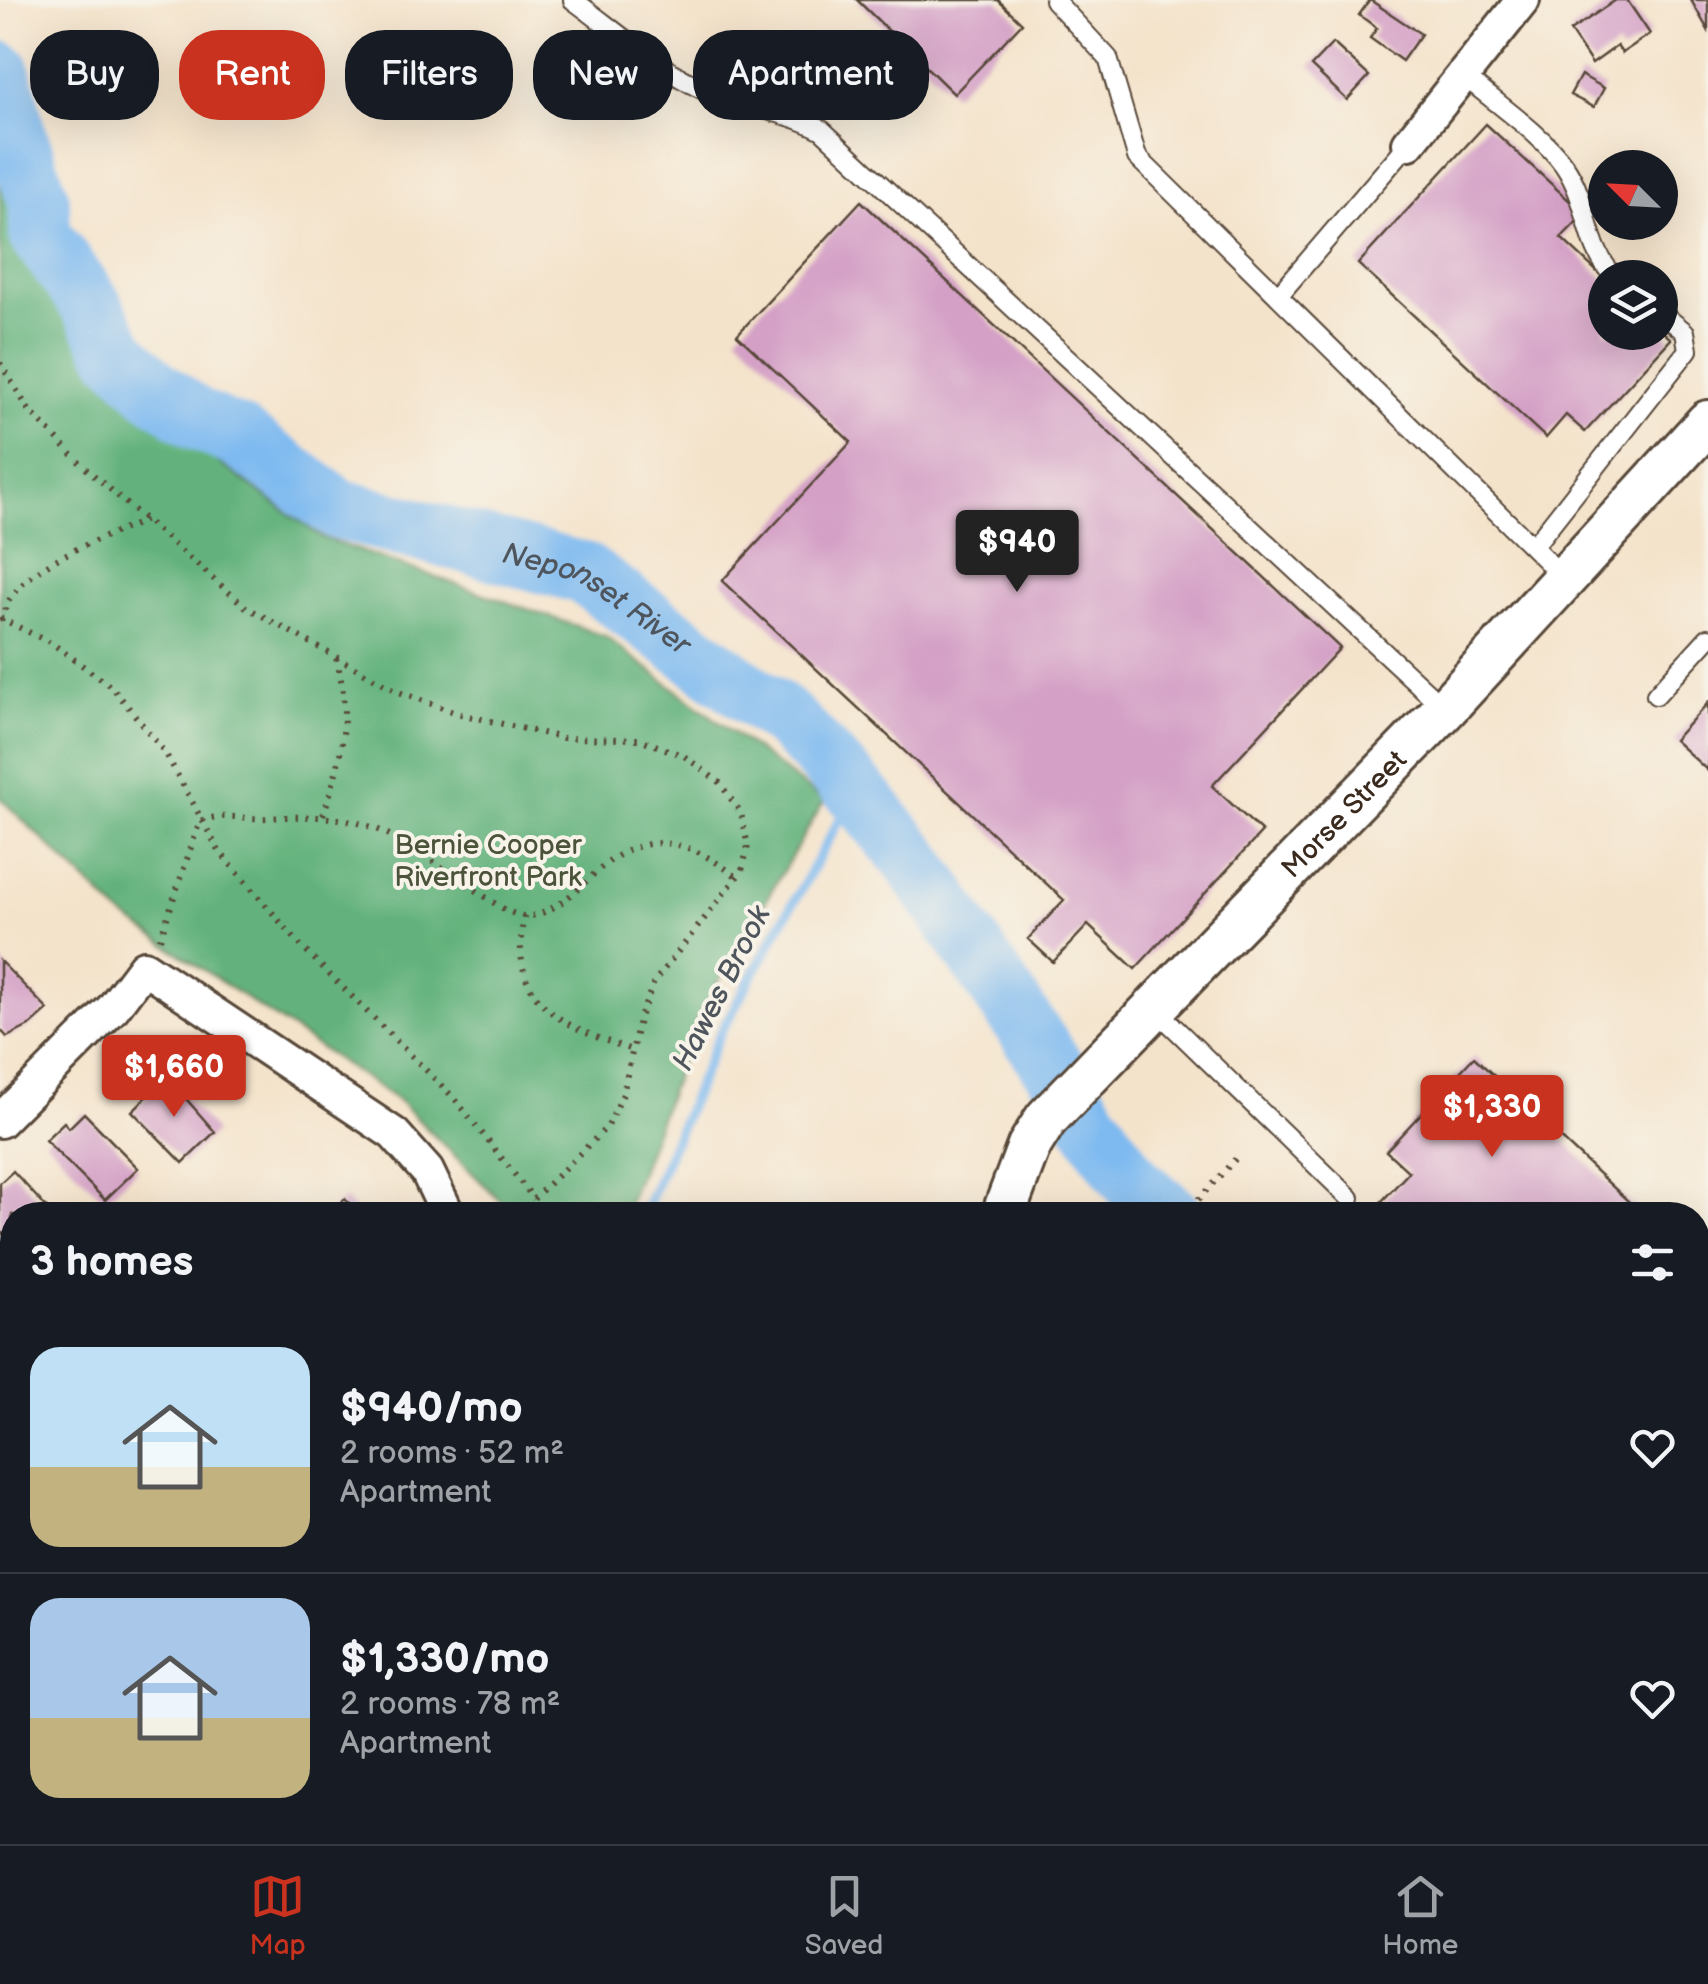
<!DOCTYPE html>
<html lang="en">
<head>
<meta charset="utf-8">
<style>
  :root { --surface:#171b24; --page:#242831; --text:#f1f3f6; --muted:#9ea1a6; --line:#363941; --accent:#c8321e }
  body { margin:0; font-family:"Balsamiq Sans",sans-serif; background:var(--page); color:var(--text); height:100vh; display:flex; flex-direction:column; font-size:38px; white-space:nowrap }
  * { box-sizing:border-box; margin:0 }
  p { font-size:32px; color:var(--muted) }
  .icon { flex:none; width:55px; height:55px; fill:none; stroke:currentColor; stroke-width:2; stroke-linecap:round; stroke-linejoin:round }
  .map { position:relative; flex:1; overflow:hidden }
  .side { position:absolute; left:0px; top:1202px; width:1710px; height:642px; display:flex; flex-direction:column; background:var(--surface); border-radius:40px 40px 0 0; box-shadow:0 10px 40px #0002 }
  .side>* { flex:none }
  .guide { position:absolute; left:30px; top:30px; width:1000px; height:90px; display:flex; gap:20px }
  .needle { width:65px; rotate:294deg }
  .controls { position:absolute; left:1588px; top:150px; display:grid; gap:20px }
  .controls a { display:grid; place-items:center; width:90px; height:90px; border-radius:50%; background:var(--surface); box-shadow:0 10px 40px #0002; font-size:50px }
  .price { position:absolute; translate:-50% -85px; padding:0 22px; border-radius:10px; background:var(--accent); color:#fff; font-size:32px; line-height:65px; filter:drop-shadow(0 2px 5px #0008) }
  .price::after { content:''; position:absolute; left:50%; top:60px; width:30px; height:22px; margin-left:-15px; background:inherit; clip-path:polygon(0 0,100% 0,50% 100%) }
  .price.active { background:#222; color:#fff }
  ul { padding:0; list-style:none }
  li { display:flex; align-items:center; gap:30px; height:250px; padding:0 30px }
  li+li { border-top:2px solid var(--line) }
  li span { display:grid; place-items:center; flex:none; width:280px; height:200px; border-radius:30px; color:#555 }
  li>.icon { margin-inline-start:auto }
  span .icon { width:120px; height:120px; fill:#fffc; stroke-width:1 }
  li b { font-size:42px }
  h2 { display:flex; justify-content:space-between; align-items:center; height:120px; padding:0 30px; font-size:42px }
  .chip { padding:0 35px; border-radius:40px; background:var(--surface); box-shadow:0 10px 40px #0002; font-size:35px; line-height:90px }
  .chip.active { background:var(--accent); color:#fff }
  .dock { display:flex; justify-content:space-around; align-items:center; height:140px; border-top:2px solid var(--line); background:var(--surface); font-size:28px; color:var(--muted) }
  .dock a { display:grid; justify-items:center; gap:5px }
  .dock .active { color:var(--accent) }
  .map>svg:first-child { display:block }
</style>
</head>
<body>
<div class="map">
<svg width="1708" height="1844" viewBox="0 0 1708 1844">
  <rect width="100%" height="100%" fill="#f7f3e8"/>
  <filter id="ink" filterUnits="userSpaceOnUse"><feTurbulence type="fractalNoise" baseFrequency=".01" numOctaves="2"/><feDisplacementMap in="SourceGraphic" scale="20" xChannelSelector="R" yChannelSelector="G"/><feConvolveMatrix kernelMatrix="1 2 1 2 8 2 1 2 1" color-interpolation-filters="sRGB"/></filter>
  <filter id="wash" filterUnits="userSpaceOnUse"><feTurbulence type="fractalNoise" baseFrequency=".0048" numOctaves="4" result="noise"/><feDisplacementMap in="SourceGraphic" scale="40" xChannelSelector="R" yChannelSelector="G"/><feGaussianBlur stdDeviation="2.25" result="paint"/><feColorMatrix in="noise" values="0 0 0 0 0 0 0 0 0 0 0 0 0 0 0 0 0 1.4 0 .05"/><feComposite in="paint" operator="in"/></filter>
  <g filter="url(#wash)">
    <rect width="100%" height="100%" fill="#f4e3cb"/>
    <path fill="#ecd1ea" d="M0,1716L12,1729V1832L110,1833L120,1844H0Z
      M264,1832L310,1833L321,1844H251Z"/>
    <path fill="#64b27d" stroke="#506e4e" stroke-width="2.5" d="M0,165L24,258L108,382L323,538L605,636L824,801L696,1020L624,1215H515L400,1102L119,913L0,798Z"/>
    <g fill="none" stroke-linecap="round" stroke-linejoin="round">
      <path stroke="#7ebaf0" stroke-width="10" d="M643,1215L719,1035L856,791
        M278,1844L290,1832"/>
      <path stroke="#7ebaf0" stroke-width="62" id="s1" d="M0,72L14,129L39,201L40,234L92,306L117,352L151,386L197,419L238,437L338,509L583,573L787,720L856,791L913,860L1110,1151L1135,1185L1172,1215"/>
    </g>
    <g id="blocks">
      <path fill="#d4a0c6" d="M857,0H998L1022,23L954,94Z
        M1370,0L1421,34L1402,61L1370,38L1377,28L1359,15Z
        M1616,0H1627L1650,34L1622,53L1617,46L1592,64L1570,31Z
        M1691,0H1708V30Z
        M1333,43L1369,76L1347,100L1311,66Z
        M1581,75L1604,88L1594,107L1570,95Z
        M1486,124L1584,214L1561,238L1605,279V332L1660,329L1671,339L1585,432L1566,415L1546,438L1358,264Z
        M861,201L1340,648L1212,786L1262,832L1135,969L1088,925L1053,962L1028,939L1064,900L722,581L851,442L737,335Z
        M1708,703V771L1674,740Z
        M0,961L48,1010L31,1025L7,1037L0,1029Z
        M1474,1057L1643,1215H1369L1409,1172L1386,1151Z
        M167,1077L215,1132L183,1163L132,1111Z
        M84,1113L138,1168L105,1200L45,1140L64,1122L69,1128Z
        M13,1171L53,1215H12V1244L0,1230V1183Z
        M345,1199L360,1215H327Z
        M1698,1267L1708,1277V1583L1698,1594Z
        M5,1268L12,1276V1302L0,1314V1272Z
        M0,1317L12,1330V1342L0,1354Z
        M3,1472L12,1483V1598L0,1585Z
        M690,1832H723L734,1844H678Z
        M1386,1832H1583L1595,1844H1399Z"/>
    </g>
  </g>
  <g filter="url(#ink)">
    <use href="#blocks" fill-opacity="0" stroke="#574638" stroke-width="2.5"/>
    <g fill="none" stroke-linecap="round" stroke-linejoin="round">
      <defs>
        <path id="service" d="M573,0C618,33 659,70 710,93C748,109 786,110 822,130L1445,709
          M1054,0L1108,58L1137,157L1564,578
          M1463,75C1493,101 1542,134 1564,165C1591,205 1583,243 1615,278
          M1278,296L1409,143
          M1533,547L1688,350L1685,332L1660,312
          M1656,695L1708,638
          M1155,1009L1350,1198
          M1698,1749L1708,1738
          M1658,1832L1670,1844"/>
        <path id="minor" d="M1409,143L1523,0
          M0,1121L113,1008L144,967L394,1134L427,1171L448,1215
          M0,1687L12,1675
          M1077,1832L1095,1844"/>
        <g id="tertiary">
          <path id="s2" d="M1003,1215L1029,1146L1046,1119L1445,709L1708,422"/>
          <path d="M862,1844L867,1832"/>
        </g>
      </defs>
      <use href="#service" stroke="#574638" stroke-width="22"/>
      <use href="#minor" stroke="#574638" stroke-width="38"/>
      <use href="#tertiary" stroke="#574638" stroke-width="48"/>
      <path stroke="#574638" stroke-width="6" stroke-dasharray="2.5 8" stroke-linecap="butt" d="M0,363L29,410L82,465L246,607L399,692L456,713L563,738L639,739L684,756L719,782L741,813L748,846L742,871L654,982L639,1020L623,1094L608,1126L517,1215
        M0,618L53,644L113,688L166,754L219,851L302,947L455,1099L534,1199
        M1,620C4,615 6,605 10,599C38,558 102,539 146,520
        M323,815C342,761 352,713 336,658
        M524,916C507,1004 562,1026 632,1050
        M160,939L200,821C224,812 243,820 268,818C371,811 388,832 471,887C486,896 506,915 525,916C537,917 550,910 560,903C579,891 594,871 613,859C659,828 698,847 737,877
        M1184,1215L1240,1154"/>
      <use href="#service" stroke="#fff" stroke-width="18"/>
      <use href="#minor" stroke="#fff" stroke-width="32"/>
      <use href="#tertiary" stroke="#fff" stroke-width="42"/>
    </g>
  </g>
  <g text-anchor="middle" stroke-width="8" stroke-linejoin="round" paint-order="stroke">
    <g font-size="28" fill="#3b2a1e" stroke="#f7f3e8">
      <text dy="10" stroke="none"><textPath href="#s2" startOffset="532">Morse Street</textPath></text>
    </g>
    <g font-size="28" fill="#4b533b" stroke="#f7f3e8">
      <text x="488" y="854">Bernie Cooper<tspan x="488" dy="32">Riverfront Park</tspan></text>
    </g>
    <g font-size="30" font-style="italic" fill="#4f555d" stroke="#f7f3e8">
      <text dy="10" stroke="none"><textPath href="#s1" startOffset="858">Neponset River</textPath></text>
      <text transform="translate(721 988) rotate(-63)" y="10">Hawes Brook</text>
    </g>
  </g>
</svg>
<div class="controls">
<a><svg class="needle" viewBox="-14 -14 28 28"><path d="M0-13l5 13h-10z" fill="#e53935"/><path d="M0 13l5-13h-10z" fill="#9ea1a6"/></svg></a>
<a><svg class="icon" aria-label="layers" viewBox="0 0 24 24"><path d="M12 4l9 5-9 5-9-5zM3 14l9 5 9-5"/></svg></a>
</div>
<b class="price active" style="left:1017px;top:595px">$940</b>
<b class="price" style="left:174px;top:1120px">$1,660</b>
<b class="price" style="left:1492px;top:1160px">$1,330</b>
<div class="guide">
<a class="chip">Buy</a>
<a class="chip active">Rent</a>
<a class="chip">Filters</a>
<a class="chip">New</a>
<a class="chip">Apartment</a>
</div>
<section class="side">
<h2>3 homes<svg class="icon" aria-label="filters" viewBox="0 0 24 24"><path d="M4 7h16M4 17h16"/><circle cx="9" cy="7" r="2"/><circle cx="15" cy="17" r="2"/></svg></h2>
<ul>
<li><span style="background:linear-gradient(#bfe0f5 60%,#c2b280 0)"><svg class="icon" aria-label="home" viewBox="0 0 24 24"><path d="M3 11l9-7 9 7M6 9v11h12V9"/></svg></span><div><b>$940/mo</b><p>2 rooms · 52 m²</p><p>Apartment</p></div><svg class="icon" aria-label="heart" viewBox="0 0 24 24"><path d="M12 20l-8-8c-3-5 5-10 8-4 3-6 11-1 8 4z"/></svg></li>
<li><span style="background:linear-gradient(#a9c7e8 60%,#c2b280 0)"><svg class="icon" aria-label="home" viewBox="0 0 24 24"><path d="M3 11l9-7 9 7M6 9v11h12V9"/></svg></span><div><b>$1,330/mo</b><p>2 rooms · 78 m²</p><p>Apartment</p></div><svg class="icon" aria-label="heart" viewBox="0 0 24 24"><path d="M12 20l-8-8c-3-5 5-10 8-4 3-6 11-1 8 4z"/></svg></li>
</ul>
</section>
</div>
<nav class="dock">
<a class="active"><svg class="icon" aria-label="map" viewBox="0 0 24 24"><path d="M3 6l6-2 6 2 6-2v14l-6 2-6-2-6 2zM9 4v14M15 6v14"/></svg>Map</a>
<a><svg class="icon" aria-label="saved" viewBox="0 0 24 24"><path d="M7 4h10v16l-5-4-5 4z"/></svg>Saved</a>
<a><svg class="icon" aria-label="home" viewBox="0 0 24 24"><path d="M3 11l9-7 9 7M6 9v11h12V9"/></svg>Home</a>
</nav>
</body>
</html>
